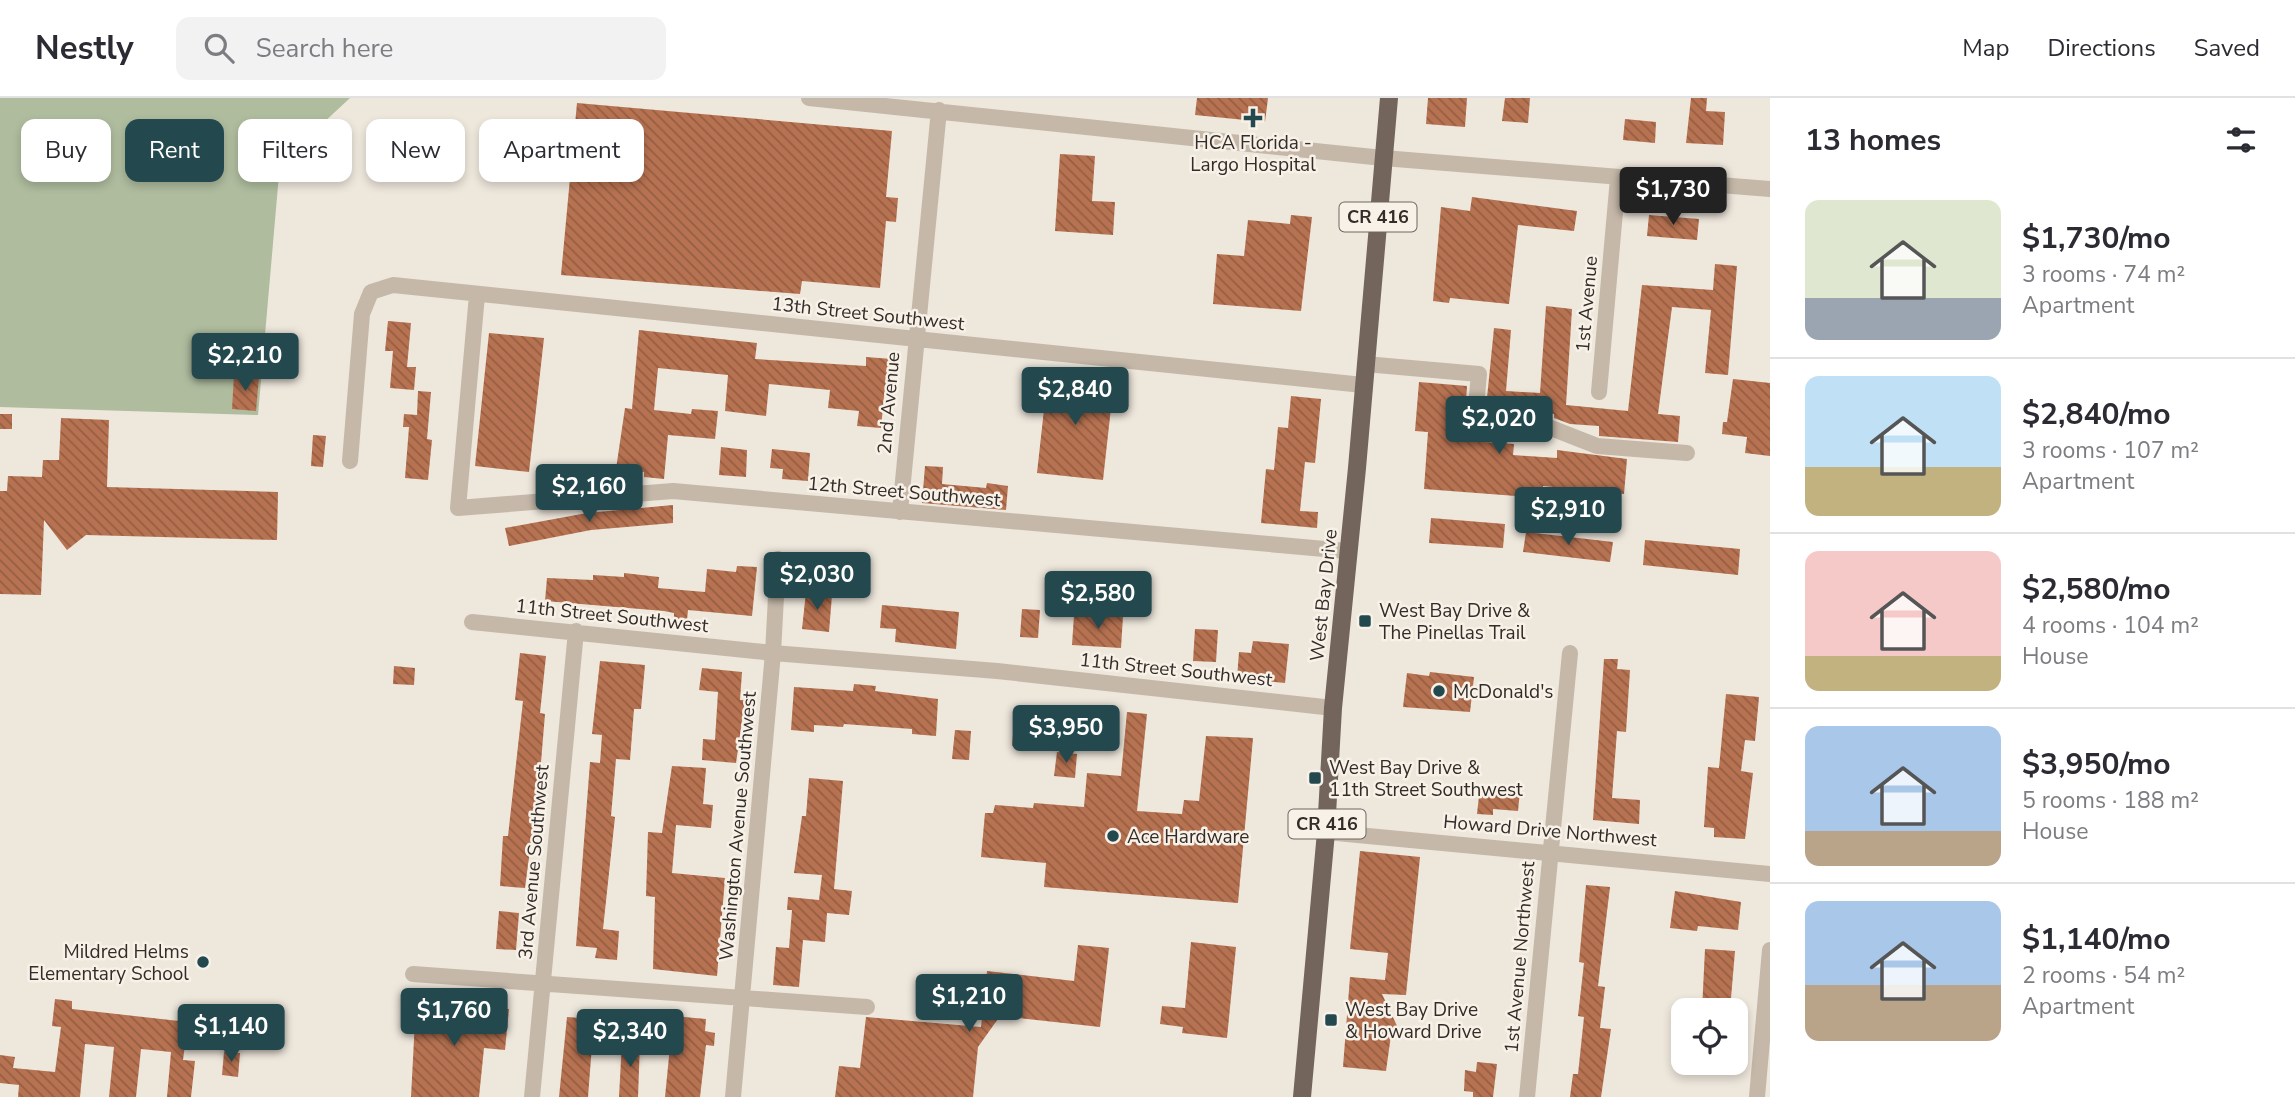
<!DOCTYPE html>
<html lang="en">
<head>
<meta charset="utf-8">
<style>
  :root { --surface:#fff; --page:#f2f2f3; --text:#2b2b33; --muted:#7c7c81; --line:#e1e1e2; --accent:#23494f }
  body { margin:0; font-family:"Nunito Sans",sans-serif; background:var(--page); color:var(--text); height:100vh; display:flex; flex-direction:column; font-size:26px; white-space:nowrap }
  * { box-sizing:border-box; margin:0 }
  p { font-size:23px; color:var(--muted) }
  .icon { flex:none; width:38px; height:38px; fill:none; stroke:currentColor; stroke-width:2; stroke-linecap:round; stroke-linejoin:round }
  .map { position:relative; flex:1; overflow:hidden }
  .side { display:flex; flex-direction:column; background:var(--surface); width:525px }
  .side>* { flex:none }
  .top-card { position:absolute; left:21px; top:21px; width:665px; height:63px; display:flex; gap:14px }
  .controls { position:absolute; left:1671px; top:900px; display:grid; gap:14px }
  .controls a { display:grid; place-items:center; width:77px; height:77px; border-radius:14px; background:var(--surface); box-shadow:0 4px 10px #0003; font-size:35px }
  .price { position:absolute; translate:-50% -60px; padding:0 16px; border-radius:7px; background:var(--accent); color:#fff; font-size:23px; line-height:46px; filter:drop-shadow(0 2px 4px #0008) }
  .price::after { content:''; position:absolute; left:50%; top:42px; width:21px; height:16px; margin-left:-10px; background:inherit; clip-path:polygon(0 0,100% 0,50% 100%) }
  .price.selected { background:#222; color:#fff }
  ul { padding:0; list-style:none }
  li { display:flex; align-items:center; gap:21px; height:175px; padding:0 35px }
  li+li { border-top:2px solid var(--line) }
  li span { display:grid; place-items:center; flex:none; width:196px; height:140px; border-radius:14px; color:#555 }
  li>.icon { margin-inline-start:auto }
  span .icon { width:84px; height:84px; fill:#fffc; stroke-width:1 }
  li b { font-size:30px }
  h2 { display:flex; justify-content:space-between; align-items:center; height:84px; padding:0 35px; font-size:30px }
  .pill { padding:0 24px; border-radius:14px; background:var(--surface); box-shadow:0 4px 10px #0003; font-size:24px; line-height:63px }
  .pill.selected { background:var(--accent); color:#fff }
  header { display:flex; align-items:center; gap:42px; box-sizing:border-box; height:98px; padding:0 35px; background:var(--surface); border-bottom:2px solid var(--line) }
  header strong { font-size:33px }
  nav { display:flex; gap:38px; margin-inline-start:auto; font-size:24px }
  .search { width:490px; height:63px; background:var(--page); display:flex; align-items:center; gap:18px; box-sizing:border-box; padding:0 24px; border-radius:14px; color:var(--muted); font-size:26px }
  main { display:flex; flex:1; min-height:0 }
  .map>svg:first-child { display:block }
</style>
</head>
<body>
<header>
<strong>Nestly</strong>
<div class="search"><svg class="icon" aria-label="search" viewBox="0 0 24 24"><circle cx="10" cy="10" r="6"/><path d="M15 15l6 6"/></svg>Search here</div>
<nav><a>Map</a><a>Directions</a><a>Saved</a></nav>
</header>
<main>
<div class="map">
<svg width="1770" height="999" viewBox="0 0 1770 999">
  <defs>
    <pattern id="building-back-hatch" width="6" height="6" patternUnits="userSpaceOnUse" patternTransform="scale(1.75)"><rect width="6" height="6" fill="#b77251"/><path d="M-1 5l2 2M0 0l6 6M5-1l2 2" fill="none" stroke="#955e43"/></pattern>
  </defs>
  <rect width="100%" height="100%" fill="#eee7dc"/>
  <path fill="#afbc9e" d="M0,0H350L280,65L258,317L0,309Z"/>
  <path fill="url(#building-back-hatch)" d="M1197,0H1268L1265,24L1195,17Z
    M1428,0H1467L1465,29L1426,26Z
    M1505,0H1530L1528,25L1502,23Z
    M1691,0H1707L1706,13L1725,14L1723,47L1686,45Z
    M577,5L892,33L886,99L898,100L896,124L886,123L880,190L802,183L800,196L561,177Z
    M1625,21L1656,24L1655,45L1623,42Z
    M1060,56L1095,58L1092,103L1115,104L1113,137L1055,133Z
    M1472,99L1577,113L1574,133L1518,127L1509,206L1450,200L1449,205L1433,203L1441,109L1470,113Z
    M1291,117L1312,119L1301,213L1213,206L1217,156L1244,158L1248,122L1290,126Z
    M1649,117L1699,121L1697,142L1647,138Z
    M1715,166L1737,168L1728,277L1705,275L1711,212L1672,209L1658,316L1680,318L1678,344L1599,338V328L1570,326L1554,320V316L1486,310L1494,230L1511,232L1506,293L1540,295L1546,208L1572,211L1566,307L1628,313L1642,187L1713,192Z
    M388,223L411,225L407,269H416L414,292L390,290L393,253H385Z
    M639,232L757,245L755,261L866,268V259L892,261L889,299L884,298L881,330L857,328L859,313L828,310L830,292L769,286L766,318L725,313L728,277L658,270L654,312L691,316L692,311L718,313L715,341L668,337L664,381L644,379V374L616,371L625,310L632,311Z
    M489,235L544,240L529,374L475,368Z
    M1048,275L1114,283L1103,382L1037,375Z
    M234,277L259,279L256,313L232,311Z
    M1733,281L1770,285V358L1745,355L1747,339L1722,336L1723,324H1727Z
    M1419,284L1467,288L1465,318L1471,329L1470,343L1514,346L1513,357L1557,360V352L1627,361L1624,396L1543,388V400L1424,391L1428,334L1415,333Z
    M418,293L431,294L427,341L432,342L428,382L405,380L409,329H403L404,316L417,317Z
    M1291,298L1321,301L1315,365L1305,364L1300,413L1318,414L1317,430L1261,425L1266,371L1274,372L1278,329L1288,330Z
    M0,316H12V331H0Z
    M61,320L109,322L107,389L278,394L277,442L86,437L67,452L44,422L41,497L0,496V393H7L8,378L42,379L43,362H59Z
    M313,337L326,338L323,369L311,368Z
    M721,349L747,352L746,379L719,377Z
    M772,351L810,355L808,383L782,381L783,371L770,370Z
    M925,368L943,369L942,386L986,390L987,385L1008,388L1006,412L922,405Z
    M673,407V425L591,432L509,448L505,430L587,415Z
    M1431,420L1505,426L1503,450L1429,445Z
    M1526,434L1613,444L1610,464L1523,454Z
    M1645,442L1740,451L1738,477L1643,467Z
    M737,468L757,469L752,518L688,512L687,522L674,520V515L664,513L545,503L547,480L593,482V477L624,479V475L659,479L658,490L705,494L707,471L736,474Z
    M806,494L832,497L829,534L802,531Z
    M882,507L959,514L956,551L895,544L896,531L880,530Z
    M1022,511L1040,512L1038,540L1020,539Z
    M1104,516L1123,518L1121,550L1072,547L1074,517L1103,519Z
    M1195,531L1218,532L1216,564L1193,563Z
    M1253,543L1289,546L1285,585L1237,580L1239,554L1251,555Z
    M520,555L546,558L540,615L545,616L535,737H532L525,790L500,788L503,738H508L523,603L515,602Z
    M1604,561H1618L1617,571L1630,572L1626,634L1617,633L1612,700L1640,702L1639,726L1593,722Z
    M600,563L645,567L641,611H634L630,662L616,661L611,718L615,719L603,831L619,833L617,862L595,860L597,850L576,848L590,664L600,665L602,637L592,636Z
    M394,568L415,570L414,587L393,586Z
    M702,570L742,574L740,602H745L736,665L702,662L703,641L715,642L718,594L699,592Z
    M1430,574L1474,579L1470,614L1403,609L1407,575L1429,578Z
    M854,586L876,588L875,593L938,601L936,638L912,636V631L844,626L843,629L814,627V634L791,632L794,589L853,593Z
    M1726,596L1759,599L1755,643L1745,642L1741,673L1753,675L1745,741L1714,739V730L1704,729L1708,669L1719,670Z
    M1015,613L1041,615L1038,649L1012,648Z
    M1127,614L1147,616L1137,713L1182,716L1184,702L1199,703L1206,638L1253,640L1238,805L1044,789L1046,765L981,759L985,715H993L995,707L1033,710L1034,705L1084,709L1087,675L1121,678Z
    M955,632L971,633L969,662L952,661Z
    M1057,654L1077,656L1075,680L1054,678Z
    M672,668L706,670L703,706L713,707L711,730L676,727L672,775L725,780L717,878L653,871L655,799L646,798L648,734L662,735Z
    M809,680L843,683L834,791L852,793L849,817L827,815L825,844L803,842L799,889L773,887L776,849L789,850L792,812H787L788,799L819,802L822,777L794,775L802,718H806Z
    M1480,689L1520,693L1518,713L1493,711V717L1477,716Z
    M1360,753L1420,759L1406,897L1382,896L1398,930H1392L1386,973L1343,969L1350,879L1385,882L1388,855L1350,851Z
    M1586,787L1610,789L1598,888L1605,889L1600,930L1611,931L1601,999H1570L1573,976H1578L1584,919L1578,918L1584,865L1579,864Z
    M1675,793L1741,804L1738,832L1698,828L1697,833L1670,830Z
    M499,813L519,815L516,852L496,851Z
    M1191,844L1236,849L1227,940L1182,935L1183,929L1160,926L1162,908L1185,910Z
    M1078,847L1109,850L1100,929L1000,918L978,949L973,999H835L839,968L860,970L866,919L981,929L987,873L1074,883Z
    M1705,851L1735,853L1730,912H1702Z
    M55,901L72,903V911L188,924L183,962L195,963L191,999H167L171,954L141,951L136,999H109L114,949L85,946L80,999H18L19,987L0,985V957L15,959L13,970L55,974L61,929L52,928Z
    M416,903L509,911L505,952L484,950L479,999H411Z
    M673,918L706,921L705,933L715,935L714,948L706,947L700,999H665Z
    M567,919L620,923L618,949L592,947L588,999H559Z
    M622,943L640,944L638,999H619Z
    M224,954L240,955L238,979L222,977Z
    M1477,964L1497,966L1493,999H1473V994L1464,993L1465,972L1476,974Z"/>
  <g fill="none" stroke-linecap="round" stroke-linejoin="round">
    <path stroke="#c5b8a9" stroke-width="16" d="M809,0L1383,60L1770,91
      M477,197L458,410L673,393L1347,453
      M1365,266L1479,276L1475,319L1546,328L1597,348L1687,355
      M1599,294L1618,80
      M350,363L362,216L371,194L393,187L1363,287
      M900,414L939,12
      M472,524L773,555L997,573L1333,610
      M1326,734L1770,776
      M413,876L867,909
      M532,999L576,533
      M733,999L773,555L778,461
      M1527,999L1570,555
      M1757,999L1770,852"/>
    <path stroke="#73655b" stroke-width="18" d="M1302,999L1326,734L1333,610L1357,370L1389,0"/>
  </g>
  <g fill="#23494f" stroke="#f7f1e8" stroke-width="2.5">
    <path d="M1249.5 9.5h7v7h7v7h-7v7h-7v-7h-7v-7h7z"/>
    <rect x="1358" y="516" width="14" height="14" rx="3.5"/>
    <circle cx="1439" cy="593" r="7"/>
    <rect x="1308" y="673" width="14" height="14" rx="3.5"/>
    <circle cx="1113" cy="738" r="7"/>
    <circle cx="203" cy="864" r="7"/>
    <rect x="1324" y="915" width="14" height="14" rx="3.5"/>
  </g>
  <g text-anchor="middle" stroke-width="5" stroke-linejoin="round" paint-order="stroke">
    <g fill="#f7f1e8" stroke="#6e6762" stroke-width="2">
      <rect x="1339.5" y="104.5" width="77" height="29" rx="5"/>
      <rect x="1288.5" y="711.5" width="77" height="29" rx="5"/>
    </g>
    <g font-size="18" font-weight="bold" fill="#332c28">
      <text x="1378" y="125">CR 416</text>
      <text x="1327" y="732">CR 416</text>
    </g>
    <g font-size="19" fill="#332c28" stroke="#f7f1e8" text-anchor="start">
      <text x="1253" y="51" text-anchor="middle">HCA Florida -<tspan x="1253" dy="22">Largo Hospital</tspan></text>
      <text x="1379" y="519">West Bay Drive &amp;<tspan x="1379" dy="22">The Pinellas Trail</tspan></text>
      <text x="1453" y="600">McDonald's</text>
      <text x="1329" y="676">West Bay Drive &amp;<tspan x="1329" dy="22">11th Street Southwest</tspan></text>
      <text x="1127" y="745">Ace Hardware</text>
      <text x="189" y="860" text-anchor="end">Mildred Helms<tspan x="189" dy="22">Elementary School</tspan></text>
      <text x="1345" y="918">West Bay Drive<tspan x="1345" dy="22">&amp; Howard Drive</tspan></text>
    </g>
    <g font-size="19" fill="#332c28" stroke="#f7f1e8">
      <text transform="translate(1586 206) rotate(-85)" y="7">1st Avenue</text>
      <text transform="translate(868 215) rotate(6)" y="7">13th Street Southwest</text>
      <text transform="translate(888 305) rotate(-85)" y="7">2nd Avenue</text>
      <text transform="translate(904 393) rotate(5)" y="7">12th Street Southwest</text>
      <text transform="translate(1323 497) rotate(-84)" y="7">West Bay Drive</text>
      <text transform="translate(612 517) rotate(6)" y="7">11th Street Southwest</text>
      <text transform="translate(1176 571) rotate(6)" y="7">11th Street Southwest</text>
      <text transform="translate(737 728) rotate(-85)" y="7">Washington Avenue Southwest</text>
      <text transform="translate(1550 732) rotate(5)" y="7">Howard Drive Northwest</text>
      <text transform="translate(533 764) rotate(-85)" y="7">3rd Avenue Southwest</text>
      <text transform="translate(1519 859) rotate(-85)" y="7">1st Avenue Northwest</text>
    </g>
  </g>
</svg>
<div class="controls">
<a><svg class="icon" aria-label="locate" viewBox="0 0 24 24"><circle cx="12" cy="12" r="6"/><path d="M12 2v4M12 18v4M2 12h4M18 12h4"/></svg></a>
</div>
<b class="price selected" style="left:1673px;top:129px">$1,730</b>
<b class="price" style="left:245px;top:295px">$2,210</b>
<b class="price" style="left:1075px;top:329px">$2,840</b>
<b class="price" style="left:1499px;top:358px">$2,020</b>
<b class="price" style="left:589px;top:426px">$2,160</b>
<b class="price" style="left:1568px;top:449px">$2,910</b>
<b class="price" style="left:817px;top:514px">$2,030</b>
<b class="price" style="left:1098px;top:533px">$2,580</b>
<b class="price" style="left:1066px;top:667px">$3,950</b>
<b class="price" style="left:969px;top:936px">$1,210</b>
<b class="price" style="left:454px;top:950px">$1,760</b>
<b class="price" style="left:231px;top:966px">$1,140</b>
<b class="price" style="left:630px;top:971px">$2,340</b>
<div class="top-card">
<a class="pill">Buy</a>
<a class="pill selected">Rent</a>
<a class="pill">Filters</a>
<a class="pill">New</a>
<a class="pill">Apartment</a>
</div>
</div>
<section class="side">
<h2>13 homes<svg class="icon" aria-label="filters" viewBox="0 0 24 24"><path d="M4 7h16M4 17h16"/><circle cx="9" cy="7" r="2"/><circle cx="15" cy="17" r="2"/></svg></h2>
<ul>
<li><span style="background:linear-gradient(#dfe7d0 70%,#9aa5b1 0)"><svg class="icon" aria-label="home" viewBox="0 0 24 24"><path d="M3 11l9-7 9 7M6 9v11h12V9"/></svg></span><div><b>$1,730/mo</b><p>3 rooms · 74 m²</p><p>Apartment</p></div></li>
<li><span style="background:linear-gradient(#bfe0f5 65%,#c2b280 0)"><svg class="icon" aria-label="home" viewBox="0 0 24 24"><path d="M3 11l9-7 9 7M6 9v11h12V9"/></svg></span><div><b>$2,840/mo</b><p>3 rooms · 107 m²</p><p>Apartment</p></div></li>
<li><span style="background:linear-gradient(#f6c9c9 75%,#c2b280 0)"><svg class="icon" aria-label="home" viewBox="0 0 24 24"><path d="M3 11l9-7 9 7M6 9v11h12V9"/></svg></span><div><b>$2,580/mo</b><p>4 rooms · 104 m²</p><p>House</p></div></li>
<li><span style="background:linear-gradient(#a9c7e8 75%,#b9a48a 0)"><svg class="icon" aria-label="home" viewBox="0 0 24 24"><path d="M3 11l9-7 9 7M6 9v11h12V9"/></svg></span><div><b>$3,950/mo</b><p>5 rooms · 188 m²</p><p>House</p></div></li>
<li><span style="background:linear-gradient(#a9c7e8 60%,#b9a48a 0)"><svg class="icon" aria-label="home" viewBox="0 0 24 24"><path d="M3 11l9-7 9 7M6 9v11h12V9"/></svg></span><div><b>$1,140/mo</b><p>2 rooms · 54 m²</p><p>Apartment</p></div></li>
</ul>
</section>
</main>
</body>
</html>
